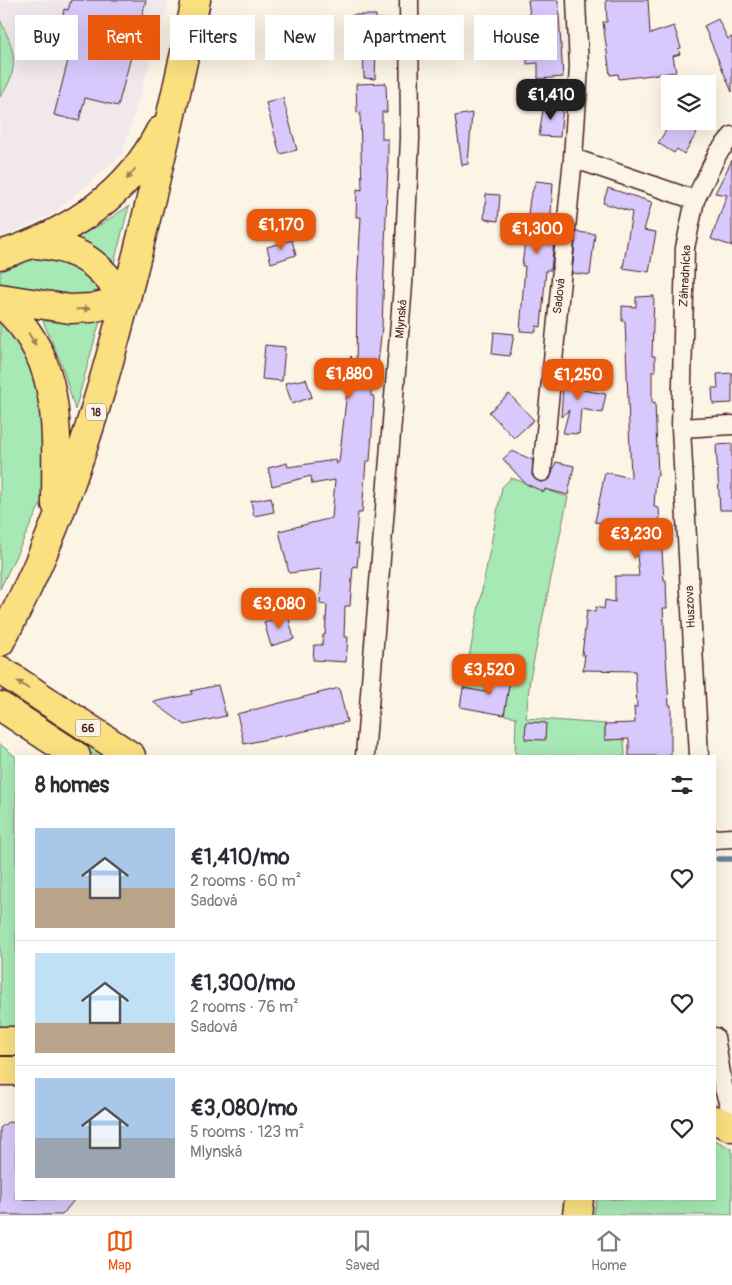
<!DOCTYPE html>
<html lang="en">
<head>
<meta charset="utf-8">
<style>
  :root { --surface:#fff; --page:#f2f2f3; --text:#2b2b33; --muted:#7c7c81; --line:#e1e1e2; --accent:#ea580c }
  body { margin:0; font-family:Pangolin,sans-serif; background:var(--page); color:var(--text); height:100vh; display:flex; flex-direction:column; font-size:19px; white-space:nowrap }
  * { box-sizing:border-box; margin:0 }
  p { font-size:16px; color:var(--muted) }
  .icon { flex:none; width:28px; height:28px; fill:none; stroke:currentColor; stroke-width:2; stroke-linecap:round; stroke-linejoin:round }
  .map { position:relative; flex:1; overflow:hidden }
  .drawer { position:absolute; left:15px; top:755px; width:701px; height:445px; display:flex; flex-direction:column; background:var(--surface); border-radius:0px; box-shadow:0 5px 20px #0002 }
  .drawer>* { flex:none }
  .banner { position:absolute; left:15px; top:15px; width:702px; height:45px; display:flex; gap:10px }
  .controls { position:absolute; left:661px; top:75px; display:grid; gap:10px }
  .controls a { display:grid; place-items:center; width:55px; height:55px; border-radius:0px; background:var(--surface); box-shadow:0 5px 20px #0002; font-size:25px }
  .price { position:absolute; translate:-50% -42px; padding:0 11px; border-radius:10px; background:var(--accent); color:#fff; font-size:16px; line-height:32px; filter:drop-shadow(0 1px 2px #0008) }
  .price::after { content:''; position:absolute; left:50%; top:30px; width:15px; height:11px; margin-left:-8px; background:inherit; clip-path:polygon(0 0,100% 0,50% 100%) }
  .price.selected { background:#222; color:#fff }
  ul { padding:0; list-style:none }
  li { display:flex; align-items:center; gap:15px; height:125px; padding:0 20px }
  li+li { border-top:1px solid var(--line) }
  li span { display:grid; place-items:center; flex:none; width:140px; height:100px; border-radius:0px; color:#555 }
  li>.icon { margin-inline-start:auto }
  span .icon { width:60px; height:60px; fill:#fffc; stroke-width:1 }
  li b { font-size:21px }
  h2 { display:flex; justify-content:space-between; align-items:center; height:60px; padding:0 20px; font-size:21px }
  .pill { padding:0 18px; border-radius:0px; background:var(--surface); box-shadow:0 5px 20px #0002; font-size:18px; line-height:45px }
  .pill.selected { background:var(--accent); color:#fff }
  .tabs { display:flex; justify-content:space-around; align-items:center; height:70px; border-top:1px solid var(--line); background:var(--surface); font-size:14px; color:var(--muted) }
  .tabs a { display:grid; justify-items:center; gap:2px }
  .tabs .selected { color:var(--accent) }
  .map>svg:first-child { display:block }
</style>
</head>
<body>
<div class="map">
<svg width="732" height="1215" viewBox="0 0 732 1215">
  <rect width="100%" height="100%" fill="#fcf5e5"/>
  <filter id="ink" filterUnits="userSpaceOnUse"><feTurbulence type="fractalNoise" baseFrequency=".02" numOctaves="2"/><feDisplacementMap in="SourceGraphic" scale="10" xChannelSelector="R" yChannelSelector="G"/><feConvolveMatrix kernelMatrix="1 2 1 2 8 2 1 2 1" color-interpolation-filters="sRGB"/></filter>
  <g filter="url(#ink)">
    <path fill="#f1e8ec" d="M0,0H169L122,155L54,213L0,238Z"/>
    <path fill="#a6e9b4" stroke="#788470" d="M0,20C15,50 21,68 0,97Z
      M129,206L113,267L66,240L98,226Z
      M55,254L101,281L97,299L0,286V272L31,256Z
      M0,314L40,379L47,460L41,503L0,589Z
      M43,321H100L75,410L62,365Z
      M511,478L568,497L530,678L526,718L605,724V740L624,739L625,756H518L515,753L516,717L504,715L511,673L494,670L490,693L463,688L502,487Z
      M5,685L112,756H95L0,693Z
      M0,744L16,757V1029H0Z
      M715,1140L732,1149V1215H594L597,1199H715Z"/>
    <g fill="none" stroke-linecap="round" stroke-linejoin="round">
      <path stroke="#688495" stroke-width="5.5" d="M718,859H732"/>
    </g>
    <path fill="#d7c9fb" stroke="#4a1f2b" d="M71,0H146L118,106L85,98L79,121L54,115L74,37L60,33L64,9L68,10Z
      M528,0H558L563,77L538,79V63L527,64V44L491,47L489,29L531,25Z
      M606,0H648L650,34L674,26L681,48L678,49L680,54L673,56L676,72L619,79L618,74L610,75L603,22H607Z
      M352,15H376V19H385L386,50H376L375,79L364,78L363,50H353Z
      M718,19L728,39L732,37V92L704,26Z
      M386,83L387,112H382V139H388V163L382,326L378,364H372L371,396H374L372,432L370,461H366L362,513H358L355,544H359L357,567L353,566L350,606H345L344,637H348L346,662L313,660L314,645H322L323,635H325L327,605L320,604L322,569L289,573L279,531L332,518L335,480L312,484L311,476L272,486L268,468L287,463L288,467L335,460L336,464L339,462L351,356L356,371L357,285L361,217H356L357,189L362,190L360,112L357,113L356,84Z
      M283,98L297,150L280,154L266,103Z
      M544,103L563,106L560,137L539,136Z
      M472,113L468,164L462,165L455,116Z
      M672,121H704L684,154L677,149L674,153L658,143Z
      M732,160V246L711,239L727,195L715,193Z
      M536,181L553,183L550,229L555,230L551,270H546L541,327L536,326V332L520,331L525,266H522L530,198Z
      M608,188L652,202L644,230L656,232L649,272L623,268L632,212L603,203Z
      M486,194L500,195L498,221L484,219Z
      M576,232L595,234L590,275L572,273Z
      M292,240L296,255L271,263L267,247Z
      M654,296L652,356H655V371H652V403L655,402L658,476H656L654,507L659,508L664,580H666L667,608H663L669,705H671V756H629V739L605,740V724L635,723L634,707H637L635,671L583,670L585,655H582L587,610L595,612L596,607L604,609L605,600L615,602V576H639L636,545H619L618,526L595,522L605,472L631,478L625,321H622V306L636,307V297Z
      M494,332L514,334L510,356L492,354Z
      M265,345L285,347L282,381L262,379Z
      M564,371L581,372L580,386L583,387V390L606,394L602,413L581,409L579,434L563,433L569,410L561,417Z
      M732,373V403L713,404L712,388H718L717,374Z
      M306,379L312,397L292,404L285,383Z
      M509,394L534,420L514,438L489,412Z
      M732,444V510H720L716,445Z
      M512,451L533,460L532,476L540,482L550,479L556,462L574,466L568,495L545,489L544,492L526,484L503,459Z
      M271,497L274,512L254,516L251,501Z
      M288,615L294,639L271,646L264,622Z
      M494,670L511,673L504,715L460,707L463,688L490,693Z
      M218,685L226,716L185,725L153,702L192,694L191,691Z
      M339,688L347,722L244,744L237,714Z
      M526,722L546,723L545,740L525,739Z
      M8,1122L16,1123V1199H75L62,1215H0V1128Z"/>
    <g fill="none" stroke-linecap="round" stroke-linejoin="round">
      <defs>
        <path id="street" d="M573,158L695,200
          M681,428L732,425
          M542,472L573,158L579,67L576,0
          M365,756L403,285L410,139L409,0
          M699,756L681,428L685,248L695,200L718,153L732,136
          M715,839L732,838
          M715,1037L723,1086L732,1114"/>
        <path id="primary" d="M36,244C82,248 99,264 126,300
          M0,255C67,234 127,196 160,131
          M0,298L70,309L91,308L126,300
          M0,303C64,355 56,431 56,504
          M0,642C68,517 104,388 138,251C159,167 179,84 196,0
          M0,670L131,756
          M0,706L76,756
          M0,1041H16
          M0,1071H16
          M715,1120L732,1127
          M577,1215L579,1199"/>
      </defs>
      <use href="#street" stroke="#4a1f2b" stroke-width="21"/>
      <use href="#primary" stroke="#4a1f2b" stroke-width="31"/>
      <use href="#street" stroke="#fcf5e5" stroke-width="18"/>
      <use href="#primary" stroke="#fbe080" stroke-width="28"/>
    </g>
    <defs><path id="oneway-solid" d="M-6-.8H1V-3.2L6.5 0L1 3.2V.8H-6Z" transform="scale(1.25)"/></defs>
    <g fill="#a28056">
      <use href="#oneway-solid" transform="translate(131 174) rotate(128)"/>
      <use href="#oneway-solid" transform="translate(83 309) rotate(-4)"/>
      <use href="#oneway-solid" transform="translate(32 339) rotate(60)"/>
      <use href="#oneway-solid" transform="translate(23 685) rotate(-147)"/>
    </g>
  </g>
  <g text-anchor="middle" stroke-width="4.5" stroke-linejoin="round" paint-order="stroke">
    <g fill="#fcf5e5" stroke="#7f5f63" stroke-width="1">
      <rect x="86" y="403.5" width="20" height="17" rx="4"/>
      <rect x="75.5" y="719.5" width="25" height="17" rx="4"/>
    </g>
    <g font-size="11" font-weight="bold" fill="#4a1f2b">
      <text x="96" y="416">18</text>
      <text x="88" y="732">66</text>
    </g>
    <g font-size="12" fill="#4a1f2b" stroke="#fcf5e5">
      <text transform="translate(685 276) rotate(-87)" y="4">Záhradnícka</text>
      <text transform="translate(559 296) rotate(-84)" y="4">Sadová</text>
      <text transform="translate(401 319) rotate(-85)" y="4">Mlynská</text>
      <text transform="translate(690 607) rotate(-93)" y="4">Huszova</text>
    </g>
  </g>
</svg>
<div class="controls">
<a><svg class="icon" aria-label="layers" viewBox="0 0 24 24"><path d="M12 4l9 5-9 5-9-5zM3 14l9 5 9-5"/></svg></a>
</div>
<b class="price selected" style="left:551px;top:121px">€1,410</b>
<b class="price" style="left:281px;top:251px">€1,170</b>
<b class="price" style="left:537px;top:255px">€1,300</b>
<b class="price" style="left:349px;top:400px">€1,880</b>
<b class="price" style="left:578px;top:401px">€1,250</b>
<b class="price" style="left:636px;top:560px">€3,230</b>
<b class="price" style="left:279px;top:630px">€3,080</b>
<b class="price" style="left:489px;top:696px">€3,520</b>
<div class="banner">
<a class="pill">Buy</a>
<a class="pill selected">Rent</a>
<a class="pill">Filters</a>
<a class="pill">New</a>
<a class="pill">Apartment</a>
<a class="pill">House</a>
</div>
<section class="drawer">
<h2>8 homes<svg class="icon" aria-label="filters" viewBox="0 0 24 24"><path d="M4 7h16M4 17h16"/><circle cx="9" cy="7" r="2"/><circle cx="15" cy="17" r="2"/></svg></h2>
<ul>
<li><span style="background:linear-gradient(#a9c7e8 60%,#b9a48a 0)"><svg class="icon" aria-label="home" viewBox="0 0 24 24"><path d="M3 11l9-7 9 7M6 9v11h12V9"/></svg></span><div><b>€1,410/mo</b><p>2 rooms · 60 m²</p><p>Sadová</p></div><svg class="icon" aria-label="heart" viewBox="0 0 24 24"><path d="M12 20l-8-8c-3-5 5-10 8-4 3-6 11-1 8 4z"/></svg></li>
<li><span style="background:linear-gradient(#bfe0f5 70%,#b9a48a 0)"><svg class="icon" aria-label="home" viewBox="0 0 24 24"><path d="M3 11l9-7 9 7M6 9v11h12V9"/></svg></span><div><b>€1,300/mo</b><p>2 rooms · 76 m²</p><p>Sadová</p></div><svg class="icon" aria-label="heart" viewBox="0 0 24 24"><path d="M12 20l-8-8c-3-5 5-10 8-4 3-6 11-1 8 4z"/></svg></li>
<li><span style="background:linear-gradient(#a9c7e8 60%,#9aa5b1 0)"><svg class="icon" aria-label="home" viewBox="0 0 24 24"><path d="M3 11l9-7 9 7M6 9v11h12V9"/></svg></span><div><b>€3,080/mo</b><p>5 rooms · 123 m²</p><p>Mlynská</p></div><svg class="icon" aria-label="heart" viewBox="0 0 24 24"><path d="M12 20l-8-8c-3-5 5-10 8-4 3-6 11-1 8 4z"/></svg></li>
</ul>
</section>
</div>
<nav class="tabs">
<a class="selected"><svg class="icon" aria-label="map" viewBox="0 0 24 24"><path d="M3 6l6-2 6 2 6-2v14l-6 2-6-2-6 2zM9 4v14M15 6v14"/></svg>Map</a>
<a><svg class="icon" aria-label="saved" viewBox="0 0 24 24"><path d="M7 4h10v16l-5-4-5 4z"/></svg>Saved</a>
<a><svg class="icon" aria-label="home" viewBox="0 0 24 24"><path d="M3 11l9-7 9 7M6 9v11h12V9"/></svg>Home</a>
</nav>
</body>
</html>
